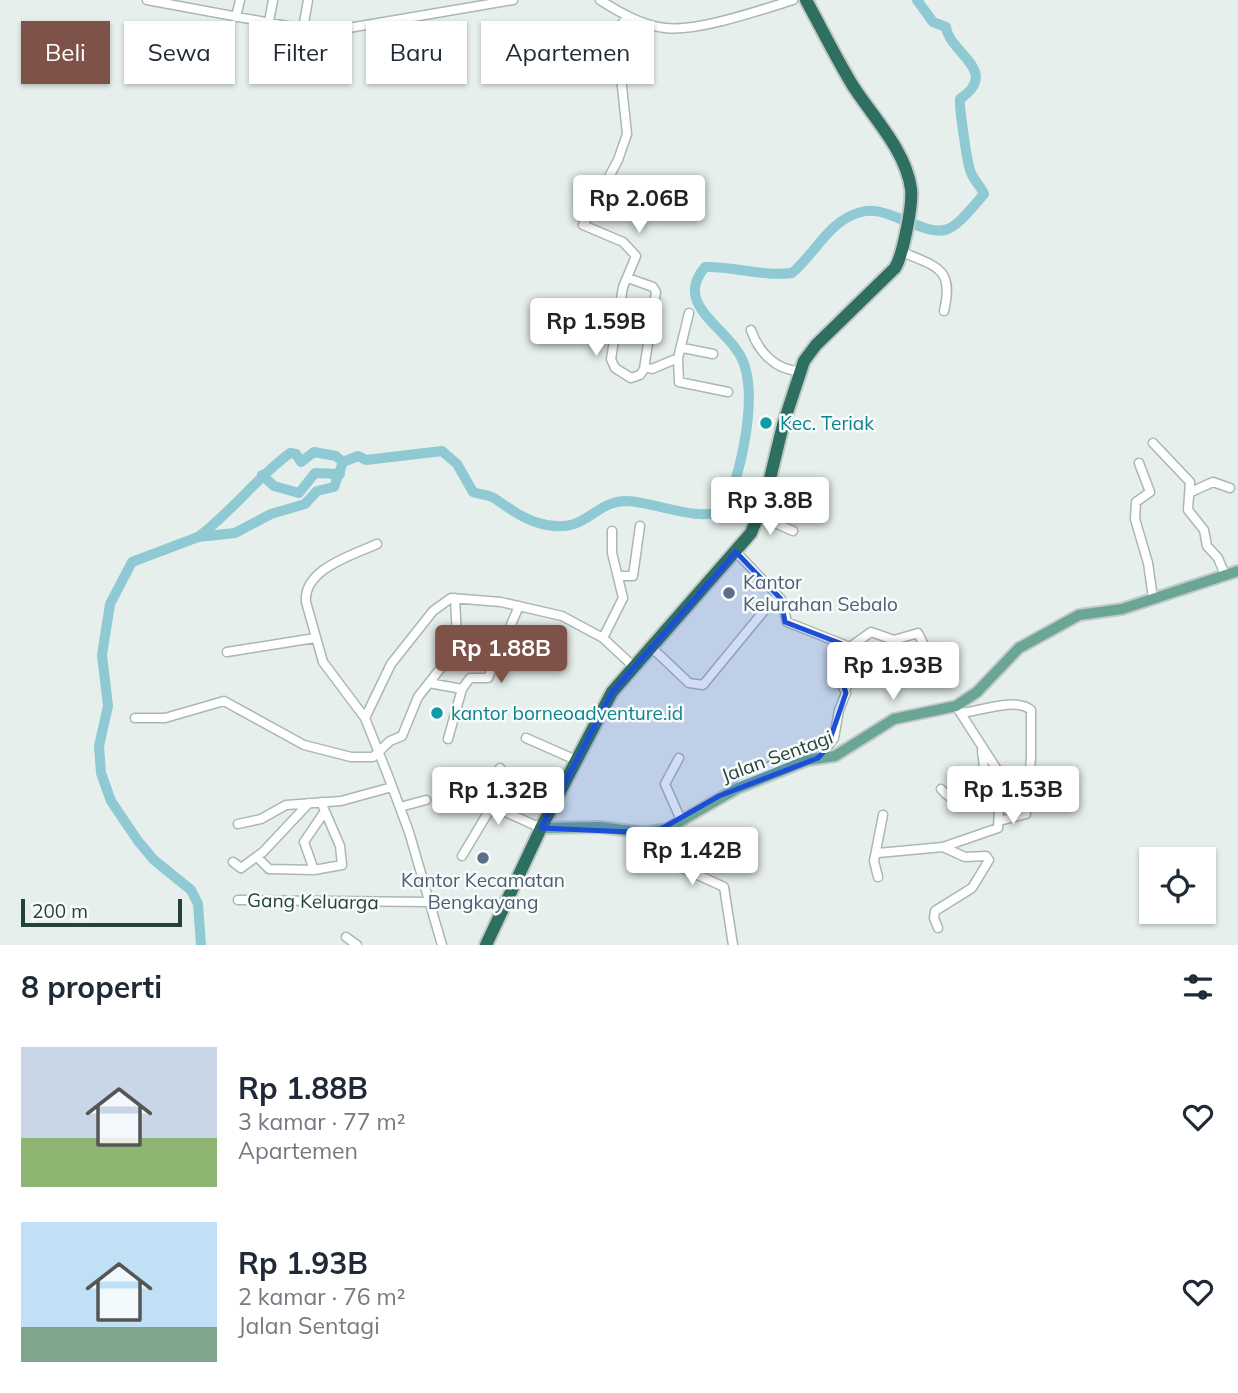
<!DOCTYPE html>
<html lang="id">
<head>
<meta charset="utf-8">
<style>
  :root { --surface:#fff; --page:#f6f6f7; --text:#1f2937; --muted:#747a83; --accent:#7f5249 }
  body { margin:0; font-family:Mulish,sans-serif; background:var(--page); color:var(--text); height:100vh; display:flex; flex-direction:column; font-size:26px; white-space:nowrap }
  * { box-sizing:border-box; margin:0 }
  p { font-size:23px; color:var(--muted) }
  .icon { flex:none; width:38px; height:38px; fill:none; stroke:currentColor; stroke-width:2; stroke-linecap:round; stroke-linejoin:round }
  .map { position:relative; height:945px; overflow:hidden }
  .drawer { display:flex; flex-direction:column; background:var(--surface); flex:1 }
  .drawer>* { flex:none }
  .top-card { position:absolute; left:21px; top:21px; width:700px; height:63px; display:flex; gap:14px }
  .buttons { position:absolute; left:1139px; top:847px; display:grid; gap:14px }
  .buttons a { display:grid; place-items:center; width:77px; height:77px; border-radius:0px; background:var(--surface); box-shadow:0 2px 5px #0004; font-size:35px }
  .scale { position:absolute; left:21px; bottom:18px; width:161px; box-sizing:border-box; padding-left:7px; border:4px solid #24423a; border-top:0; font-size:19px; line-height:24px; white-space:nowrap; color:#24423a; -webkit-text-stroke:5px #f7fbf9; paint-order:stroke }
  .price { position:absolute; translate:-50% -60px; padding:0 16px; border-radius:7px; background:#fff; color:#222; font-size:23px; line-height:46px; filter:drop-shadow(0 2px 4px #0008) }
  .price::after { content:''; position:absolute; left:50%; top:42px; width:21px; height:16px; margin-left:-10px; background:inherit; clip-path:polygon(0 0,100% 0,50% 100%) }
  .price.selected { background:var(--accent); color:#fff }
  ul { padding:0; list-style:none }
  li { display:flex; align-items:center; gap:21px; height:175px; padding:0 21px }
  li span { display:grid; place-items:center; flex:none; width:196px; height:140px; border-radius:0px; color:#555 }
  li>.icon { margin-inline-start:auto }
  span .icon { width:84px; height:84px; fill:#fffc; stroke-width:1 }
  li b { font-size:30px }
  h2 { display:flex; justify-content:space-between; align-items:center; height:84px; padding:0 21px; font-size:30px }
  .tag { padding:0 24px; border-radius:0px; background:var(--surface); box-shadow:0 2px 5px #0004; font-size:24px; line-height:63px }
  .tag.selected { background:var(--accent); color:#fff }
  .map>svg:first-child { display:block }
</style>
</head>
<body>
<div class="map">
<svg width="1238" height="945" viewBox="0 0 1238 945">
  <rect width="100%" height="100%" fill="#e6efeb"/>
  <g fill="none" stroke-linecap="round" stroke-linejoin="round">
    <path stroke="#8ec9d4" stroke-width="10" d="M262,475L274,486L299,493L315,473L340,474
      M198,537C232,512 256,478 290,453L296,454L301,462L314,452L336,456L343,462
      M201,945L198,904L191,890L154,860L138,841L111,801L101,773L99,746L108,706L102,655L110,604L132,562L198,537L235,533L271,514L305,504L317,491L334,487L343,462L358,456L366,460L442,451L457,464L473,492C480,495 487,494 494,498C510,509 527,522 547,525C588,533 593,501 627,501C655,502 700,523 723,510C741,476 757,401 744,364C732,328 671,307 705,267C734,266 764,277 792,273C816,253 828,221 861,212C873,209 882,212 893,216C947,237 945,240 984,194C980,185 973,180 970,170C967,161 959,107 960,99C1001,71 950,54 946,27L933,22L917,0"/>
    <defs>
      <path id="minor" d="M147,0L303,29L331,31L513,0
        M600,0C619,12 641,25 665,28C697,32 761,10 793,0
        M236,17L240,0
        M269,22L273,0
        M303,29L308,0
        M902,252C938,267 954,269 944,311
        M628,278L653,287L656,292L644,369L640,375L631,378L615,368L611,359L623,287L636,256L623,242L583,225L618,160L627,134L616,29L629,17
        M751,330C758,351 775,370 799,371
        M683,348L713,354
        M678,358L679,382L728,392
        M645,367L652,369L678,358L689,313
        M1153,443L1190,482L1188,510L1204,530L1207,546L1218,558L1225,575
        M1139,463L1150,492L1136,502L1135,519L1148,563L1153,598
        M1191,492L1213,482L1230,488
        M759,516L793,531
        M377,544C353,555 303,569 306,602L323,662L365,718L387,773L409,832L442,945
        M736,552L781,599L787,622L850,647L836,662V672L846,693L839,710L834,738L819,758
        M620,576H633L640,526
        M455,598L457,638
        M603,638L623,598L612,553V531
        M650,646L689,683L703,685L777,595
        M850,647L871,632L894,640L918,633L933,663
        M227,652L315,638
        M429,683L462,689L470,678H488L519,606
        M846,688L851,679L867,670L881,682
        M962,713C980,711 1017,697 1031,710V758L1026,814L999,821
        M135,718H165L224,701L304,745L351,757H373L390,741L402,736L418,697L440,669
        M365,718L391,664L433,611L451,598L501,602L562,616L603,638L633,666
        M526,738L576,760
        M448,739L462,689
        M679,758L665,784L681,820
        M740,785L772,765L834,738
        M941,789C953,804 967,802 982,792L986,784L982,751
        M492,806L491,792L500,768
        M400,807L426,800
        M238,824L261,819L286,805L341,801L392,787
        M667,829L678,866L724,887L733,945
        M878,853L943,847L998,828L999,807L1007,785L956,706
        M462,856L492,806L541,828
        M257,857L269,869L314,870L342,865L340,846L321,802
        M233,862L241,868L263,852L309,803
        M314,870L304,842L323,814
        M878,877L874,861L883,815
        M238,900L430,902
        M938,928L934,918L935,911L972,888L989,860L986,856L965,857L943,847
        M346,937L357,945"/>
      <path id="major" d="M541,828L600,827L645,833L667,829L738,788L808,760L835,756L894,719L956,706L977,692L1019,648L1079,615L1122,609L1238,571"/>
      <path id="highway" d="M486,945L541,828L612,692L751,533L765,499L783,425L804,361L816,345L895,268C903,255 913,204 911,189C906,151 873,117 853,86C836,58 822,29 806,0"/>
    </defs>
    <use href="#minor" stroke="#a8b8b2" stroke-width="11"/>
    <use href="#major" stroke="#c2cac8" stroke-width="14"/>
    <use href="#highway" stroke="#c2cac8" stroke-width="16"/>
    <use href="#minor" stroke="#fff" stroke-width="8"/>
    <use href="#major" stroke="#6aa596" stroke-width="10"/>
    <use href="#highway" stroke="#2f6f62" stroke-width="12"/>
  </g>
  <path fill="#1d4ed8" fill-opacity="0.2" stroke="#1d4ed8" stroke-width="5" stroke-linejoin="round" d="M736,552L781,599L785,622L850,647L836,662L846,693L827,748L818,758L719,796L654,833L541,828L612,692Z"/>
  <g fill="#0f9aa8" stroke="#f7fbf9" stroke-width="2.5">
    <circle cx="766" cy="423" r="7"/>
    <circle cx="437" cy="713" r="7"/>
  </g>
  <g fill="#5c6f8a" stroke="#f7fbf9" stroke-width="2.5">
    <circle cx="729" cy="593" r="7"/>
    <circle cx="483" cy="858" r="7"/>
  </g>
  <g text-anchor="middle" stroke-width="5" stroke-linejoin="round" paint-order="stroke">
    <g font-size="19" fill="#0d838f" stroke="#f7fbf9" text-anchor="start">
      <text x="780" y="430">Kec. Teriak</text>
      <text x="451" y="720">kantor borneoadventure.id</text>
    </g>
    <g font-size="19" fill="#4e5e75" stroke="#f7fbf9" text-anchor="start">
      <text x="743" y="589">Kantor<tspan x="743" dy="22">Kelurahan Sebalo</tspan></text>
      <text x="483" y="887" text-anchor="middle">Kantor Kecamatan<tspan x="483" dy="22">Bengkayang</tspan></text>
    </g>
    <g font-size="19" fill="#24423a" stroke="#f7fbf9">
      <text transform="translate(777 756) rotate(-20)" y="7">Jalan Sentagi</text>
      <text transform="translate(313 901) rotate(1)" y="7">Gang Keluarga</text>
    </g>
  </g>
</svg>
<div class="buttons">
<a><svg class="icon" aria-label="locate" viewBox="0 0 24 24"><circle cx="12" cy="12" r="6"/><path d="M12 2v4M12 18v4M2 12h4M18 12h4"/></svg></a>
</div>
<div class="scale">200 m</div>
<b class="price" style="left:639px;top:235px">Rp 2.06B</b>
<b class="price" style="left:596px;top:358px">Rp 1.59B</b>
<b class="price" style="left:770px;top:537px">Rp 3.8B</b>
<b class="price selected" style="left:501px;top:685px">Rp 1.88B</b>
<b class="price" style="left:893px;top:702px">Rp 1.93B</b>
<b class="price" style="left:1013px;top:826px">Rp 1.53B</b>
<b class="price" style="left:498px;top:827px">Rp 1.32B</b>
<b class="price" style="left:692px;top:887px">Rp 1.42B</b>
<div class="top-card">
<a class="tag selected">Beli</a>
<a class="tag">Sewa</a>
<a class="tag">Filter</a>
<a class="tag">Baru</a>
<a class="tag">Apartemen</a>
</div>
</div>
<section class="drawer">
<h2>8 properti<svg class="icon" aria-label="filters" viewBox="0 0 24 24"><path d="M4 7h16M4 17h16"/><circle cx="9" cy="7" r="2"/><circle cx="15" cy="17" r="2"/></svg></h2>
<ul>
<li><span style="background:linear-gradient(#c9d6e8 65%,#8fb573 0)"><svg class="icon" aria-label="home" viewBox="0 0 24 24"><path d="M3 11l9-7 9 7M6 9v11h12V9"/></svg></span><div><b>Rp 1.88B</b><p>3 kamar · 77 m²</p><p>Apartemen</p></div><svg class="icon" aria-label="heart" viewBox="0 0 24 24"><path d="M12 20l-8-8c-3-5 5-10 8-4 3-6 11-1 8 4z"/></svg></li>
<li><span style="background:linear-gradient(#bfe0f5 75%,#7fa58c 0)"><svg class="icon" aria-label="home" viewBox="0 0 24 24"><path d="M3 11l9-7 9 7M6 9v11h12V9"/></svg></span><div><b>Rp 1.93B</b><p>2 kamar · 76 m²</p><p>Jalan Sentagi</p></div><svg class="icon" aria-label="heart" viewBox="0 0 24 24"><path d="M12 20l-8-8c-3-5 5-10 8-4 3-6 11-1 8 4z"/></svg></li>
</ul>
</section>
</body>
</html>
